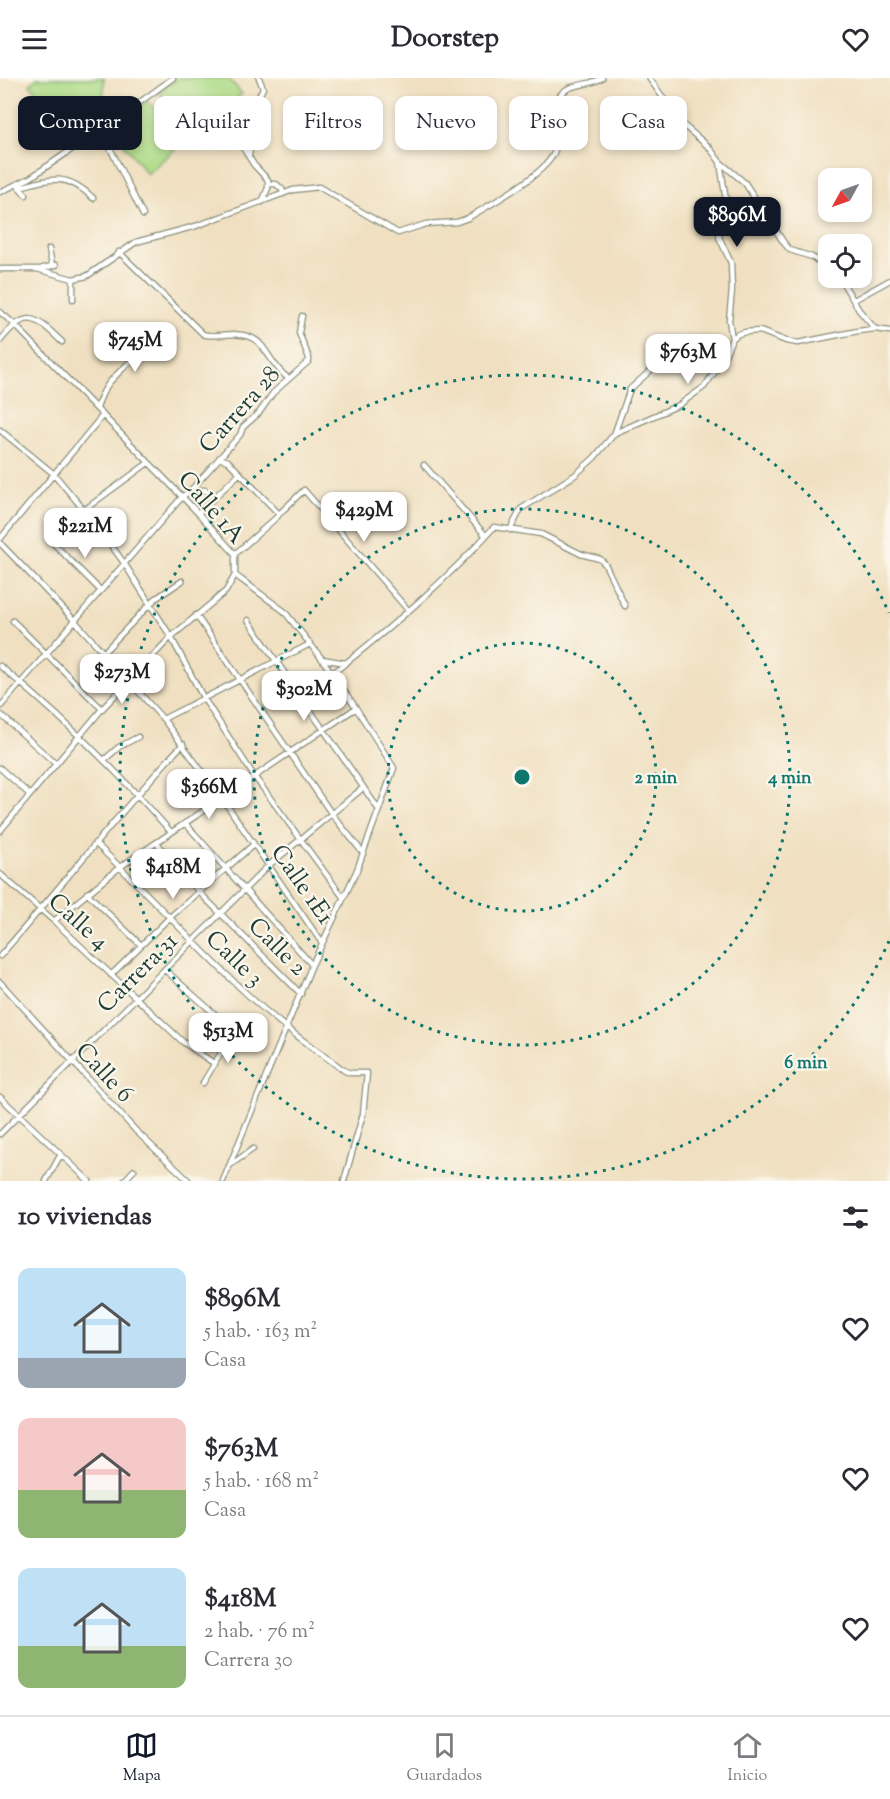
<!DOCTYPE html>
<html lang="es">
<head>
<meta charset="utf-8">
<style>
  :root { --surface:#fff; --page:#f7f7f7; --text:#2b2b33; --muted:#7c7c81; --line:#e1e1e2; --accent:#111827 }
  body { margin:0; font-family:"Sorts Mill Goudy",serif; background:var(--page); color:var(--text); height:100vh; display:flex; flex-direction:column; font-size:22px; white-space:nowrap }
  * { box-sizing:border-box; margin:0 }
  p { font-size:20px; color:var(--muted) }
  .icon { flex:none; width:33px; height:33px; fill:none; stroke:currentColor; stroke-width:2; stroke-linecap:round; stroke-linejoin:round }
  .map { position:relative; height:1103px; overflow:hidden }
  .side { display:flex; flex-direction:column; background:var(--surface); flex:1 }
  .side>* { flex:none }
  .top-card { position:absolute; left:18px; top:18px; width:855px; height:54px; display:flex; gap:12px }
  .needle { width:39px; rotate:230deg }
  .tools { position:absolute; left:818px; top:90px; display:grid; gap:12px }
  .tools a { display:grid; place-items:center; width:54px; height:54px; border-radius:12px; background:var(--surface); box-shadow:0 3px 9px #0003; font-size:30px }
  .price { position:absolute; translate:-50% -51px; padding:0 14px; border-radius:12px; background:#fff; color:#222; font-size:20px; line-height:39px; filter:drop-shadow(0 2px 3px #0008) }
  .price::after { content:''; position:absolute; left:50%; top:36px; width:18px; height:14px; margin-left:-9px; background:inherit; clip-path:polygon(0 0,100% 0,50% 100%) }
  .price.on { background:var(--accent); color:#fff }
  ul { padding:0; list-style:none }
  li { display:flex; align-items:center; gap:18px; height:150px; padding:0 18px }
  li span { display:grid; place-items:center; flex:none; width:168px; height:120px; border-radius:12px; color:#555 }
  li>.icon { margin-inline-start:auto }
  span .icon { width:72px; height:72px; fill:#fffc; stroke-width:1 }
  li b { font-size:26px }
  h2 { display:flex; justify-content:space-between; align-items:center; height:72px; padding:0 18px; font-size:26px }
  .tag { padding:0 21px; border-radius:12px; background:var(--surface); box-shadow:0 3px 9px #0003; font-size:21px; line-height:54px }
  .tag.on { background:var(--accent); color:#fff }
  header { display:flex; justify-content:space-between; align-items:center; height:78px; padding:0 18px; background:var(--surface); font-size:27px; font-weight:700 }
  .dock { display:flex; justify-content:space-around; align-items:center; height:84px; border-top:2px solid var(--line); background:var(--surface); font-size:16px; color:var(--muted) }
  .dock a { display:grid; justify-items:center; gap:3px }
  .dock .on { color:var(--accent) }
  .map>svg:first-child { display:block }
</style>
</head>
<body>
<header><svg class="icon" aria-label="menu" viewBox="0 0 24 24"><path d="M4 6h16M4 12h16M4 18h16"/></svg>Doorstep<svg class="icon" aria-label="heart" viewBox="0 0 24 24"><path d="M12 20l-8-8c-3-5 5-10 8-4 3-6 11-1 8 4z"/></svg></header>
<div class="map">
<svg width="890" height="1103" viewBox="0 0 890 1103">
  <rect width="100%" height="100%" fill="#fbf7ec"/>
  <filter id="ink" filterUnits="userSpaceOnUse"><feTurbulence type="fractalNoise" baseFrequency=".0167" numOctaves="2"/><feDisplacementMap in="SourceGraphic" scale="12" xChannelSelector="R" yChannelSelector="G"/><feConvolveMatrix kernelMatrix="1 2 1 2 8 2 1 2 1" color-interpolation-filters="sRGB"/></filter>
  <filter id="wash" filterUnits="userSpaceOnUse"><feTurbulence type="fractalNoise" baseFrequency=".008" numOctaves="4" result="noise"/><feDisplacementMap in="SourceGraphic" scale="24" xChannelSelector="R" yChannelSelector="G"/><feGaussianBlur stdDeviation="1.35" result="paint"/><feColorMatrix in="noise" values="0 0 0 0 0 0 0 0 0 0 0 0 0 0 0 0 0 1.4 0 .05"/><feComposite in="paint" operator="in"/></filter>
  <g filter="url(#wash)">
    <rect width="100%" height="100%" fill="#f0e0c1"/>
    <path fill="#aedb87" stroke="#668c5e" stroke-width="1.5" d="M37,0H104L103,35L73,47L30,7Z
      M178,0H228L242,16L195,53L159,14Z
      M146,23L192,56L147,96L113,52Z"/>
  </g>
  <g filter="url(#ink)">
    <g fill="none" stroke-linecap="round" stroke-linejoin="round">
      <defs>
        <path id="street" d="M649,0L682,46L709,69L720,84L745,105L784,165L790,172L812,179L828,190
          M221,35L254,87L268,102V110L262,124
          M229,46L259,18L263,10L259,0
          M103,49L110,70L143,137
          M249,77L259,18
          M720,84L727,129L721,147L719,159L731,185L732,212L729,242L732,261
          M269,106H276L282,111L283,116
          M19,109L26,117
          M20,109C52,100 67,95 93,120
          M0,114L30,100L125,35L173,0
          M49,171L52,187
          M119,174L203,256C213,261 236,251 254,261C266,267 272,289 288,300
          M0,191H37L73,201L87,198L136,164L196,148L293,112L319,109L398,155L426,146L457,144L468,140C489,127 550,94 555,72L559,19C568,4 588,9 602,0
          M40,191L56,187
          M840,200L859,232L875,251
          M73,201V221
          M854,222L890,202
          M0,234L14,246L198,435L235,476V497L284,533L322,581L356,630L394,690L357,792L312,887L223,1103
          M0,263C27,230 35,238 62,264
          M97,330C104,306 113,300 131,283V270L127,253
          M0,352L54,396L94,444L124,485L171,559L204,621L254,698L343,819
          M615,354L630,311L650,293
          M219,380L228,383L279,436
          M424,387L486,458
          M191,412H205L215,418
          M84,432L148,385
          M198,435L240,395
          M510,452L521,431L575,397L594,380L615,355L679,327L704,309L722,284L732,261L738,256L745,254L760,253L786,263L798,265L858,253L875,251L890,253
          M0,461L103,337
          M0,465L74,542L163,641L222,720L322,865
          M54,466L100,512
          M235,476L278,438L279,436L304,412L408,532
          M196,537L331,735L363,775
          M248,542L379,732
          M13,543L102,631
          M103,575L155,521L182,503
          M322,581L346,585
          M0,588C62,638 118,694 171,754
          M332,596C389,551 446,503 494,449L541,456L581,476L600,481L605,486L625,528
          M0,629L182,419L191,412L240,357L243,349L259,335L273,315L309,283V280L299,255L302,238
          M0,636L56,686
          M163,641L310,566
          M104,682L119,669L138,659
          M0,690L29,716
          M185,745L312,887
          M0,753L102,631L171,559L226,513L235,497
          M95,765C147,814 195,868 248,917C278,945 312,969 345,993L351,995H367L363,1036L344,1103
          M157,765L199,814L301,916
          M0,796L54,843L183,964L215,986
          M87,815L141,867
          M54,843L120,789L356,630
          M0,878C62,808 119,734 183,666
          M165,892L234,953L203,1005
          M111,897L169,840L253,767
          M0,904L136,1053L189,1103
          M0,1019L89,1103
          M0,1056L268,788L363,710
          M229,1088L253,1071
          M46,1103L61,1076
          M124,1103L134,1092"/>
      </defs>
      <use href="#street" stroke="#888e7a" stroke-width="7"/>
      <use href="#street" stroke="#fff" stroke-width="4.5"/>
    </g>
  </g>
  <g fill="none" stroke="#0f766e" stroke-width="3" stroke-dasharray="3 6">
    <circle cx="522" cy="699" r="134"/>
    <circle cx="522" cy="699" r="268"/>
    <path d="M889 863A402 402 0 1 1 889 535"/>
  </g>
  <g text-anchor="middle" stroke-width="4.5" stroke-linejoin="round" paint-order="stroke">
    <g font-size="24" fill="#1f3d34" stroke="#fbf7ec">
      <text transform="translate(239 331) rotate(-48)" y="8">Carrera 28</text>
      <text transform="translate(212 429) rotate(49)" y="8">Calle 1A</text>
      <text transform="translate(303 806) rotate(55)" y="8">Calle 1E1</text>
      <text transform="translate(79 843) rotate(42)" y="8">Calle 4</text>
      <text transform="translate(278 868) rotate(45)" y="8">Calle 2</text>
      <text transform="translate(235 880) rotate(44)" y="8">Calle 3</text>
      <text transform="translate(137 894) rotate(-45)" y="8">Carrera 31</text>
      <text transform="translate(105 994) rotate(47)" y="8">Calle 6</text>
    </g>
  </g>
  <circle cx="522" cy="699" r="9" fill="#0f766e" stroke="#fbf7ec" stroke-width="3"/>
  <g font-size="18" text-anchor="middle" font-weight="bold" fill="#0f766e" stroke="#fbf7ec" stroke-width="4.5" stroke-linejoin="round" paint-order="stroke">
    <text x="656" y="705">2 min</text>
    <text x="790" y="705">4 min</text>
    <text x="806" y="990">6 min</text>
  </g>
</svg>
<div class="tools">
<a><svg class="needle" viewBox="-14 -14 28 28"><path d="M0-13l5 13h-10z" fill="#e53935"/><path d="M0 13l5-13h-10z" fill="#7c7c81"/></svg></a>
<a><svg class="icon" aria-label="locate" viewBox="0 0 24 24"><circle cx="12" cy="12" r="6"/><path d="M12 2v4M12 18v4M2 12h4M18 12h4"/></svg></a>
</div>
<b class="price on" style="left:737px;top:170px">$896M</b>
<b class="price" style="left:135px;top:295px">$745M</b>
<b class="price" style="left:688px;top:307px">$763M</b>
<b class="price" style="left:364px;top:465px">$429M</b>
<b class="price" style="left:85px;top:481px">$221M</b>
<b class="price" style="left:122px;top:627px">$273M</b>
<b class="price" style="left:304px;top:644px">$302M</b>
<b class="price" style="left:209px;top:742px">$366M</b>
<b class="price" style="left:173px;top:822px">$418M</b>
<b class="price" style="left:228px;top:986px">$513M</b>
<div class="top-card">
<a class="tag on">Comprar</a>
<a class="tag">Alquilar</a>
<a class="tag">Filtros</a>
<a class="tag">Nuevo</a>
<a class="tag">Piso</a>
<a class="tag">Casa</a>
</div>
</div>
<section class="side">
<h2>10 viviendas<svg class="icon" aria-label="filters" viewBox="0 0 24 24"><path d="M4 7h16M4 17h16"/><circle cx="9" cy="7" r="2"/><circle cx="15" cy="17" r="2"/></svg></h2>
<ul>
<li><span style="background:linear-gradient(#bfe0f5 75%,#9aa5b1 0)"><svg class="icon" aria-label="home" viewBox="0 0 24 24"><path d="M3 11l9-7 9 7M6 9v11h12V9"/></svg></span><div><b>$896M</b><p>5 hab. · 163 m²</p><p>Casa</p></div><svg class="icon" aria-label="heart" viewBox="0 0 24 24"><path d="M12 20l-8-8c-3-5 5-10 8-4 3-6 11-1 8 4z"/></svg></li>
<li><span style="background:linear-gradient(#f6c9c9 60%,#8fb573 0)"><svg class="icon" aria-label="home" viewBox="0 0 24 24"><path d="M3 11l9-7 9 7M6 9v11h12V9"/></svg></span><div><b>$763M</b><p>5 hab. · 168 m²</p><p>Casa</p></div><svg class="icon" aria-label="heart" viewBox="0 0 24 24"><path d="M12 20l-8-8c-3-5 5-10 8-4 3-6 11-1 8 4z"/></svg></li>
<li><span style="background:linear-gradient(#bfe0f5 65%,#8fb573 0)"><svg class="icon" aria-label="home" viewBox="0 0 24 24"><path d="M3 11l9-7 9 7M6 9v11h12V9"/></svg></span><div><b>$418M</b><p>2 hab. · 76 m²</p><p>Carrera 30</p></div><svg class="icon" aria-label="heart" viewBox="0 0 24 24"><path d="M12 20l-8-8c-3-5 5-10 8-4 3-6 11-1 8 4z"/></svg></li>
</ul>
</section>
<nav class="dock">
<a class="on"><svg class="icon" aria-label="map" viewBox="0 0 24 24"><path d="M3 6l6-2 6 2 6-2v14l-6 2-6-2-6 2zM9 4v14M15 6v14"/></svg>Mapa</a>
<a><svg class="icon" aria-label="saved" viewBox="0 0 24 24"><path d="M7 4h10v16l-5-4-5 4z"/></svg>Guardados</a>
<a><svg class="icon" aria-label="home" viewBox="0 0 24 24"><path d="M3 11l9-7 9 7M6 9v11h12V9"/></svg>Inicio</a>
</nav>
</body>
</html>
